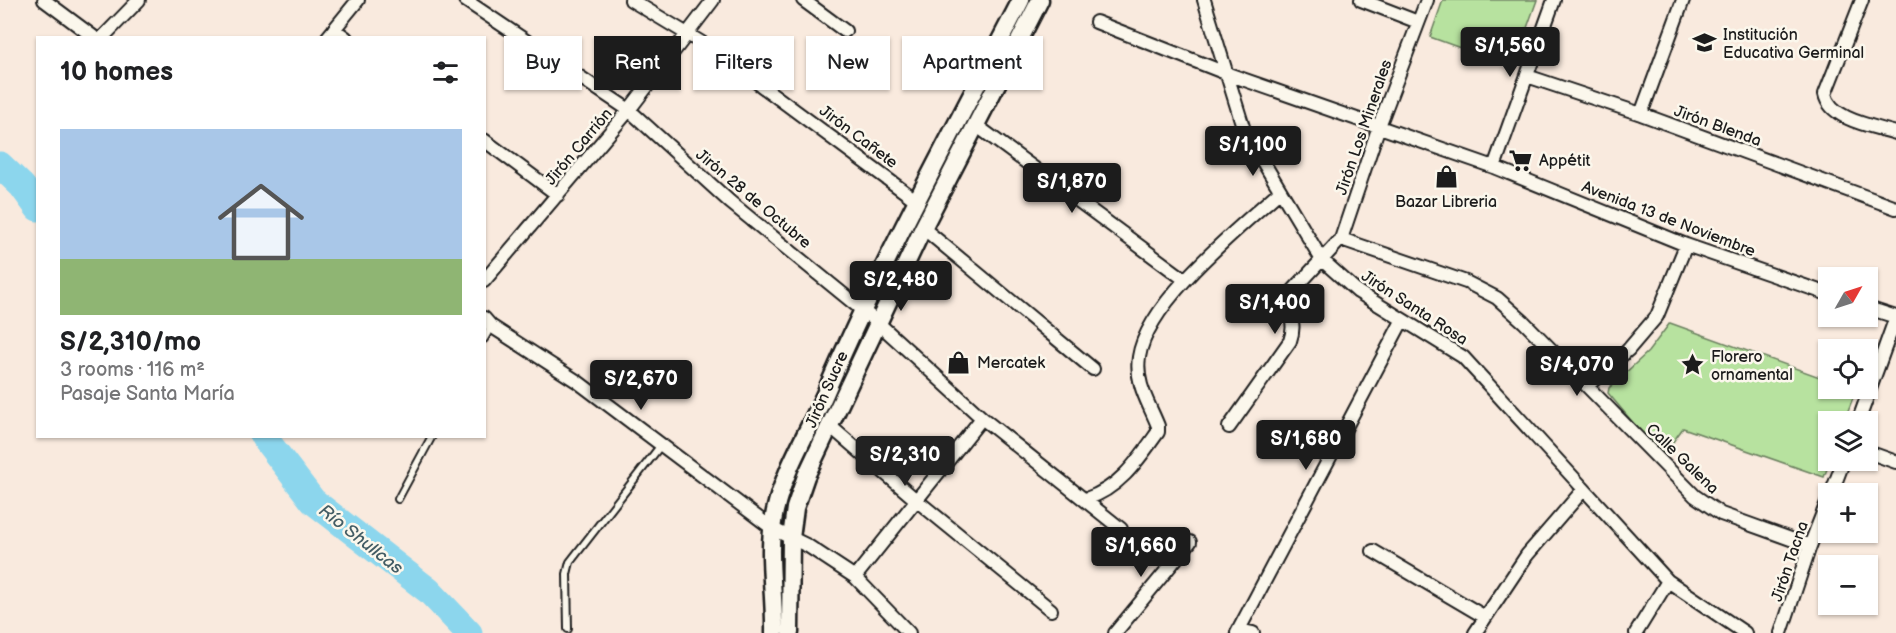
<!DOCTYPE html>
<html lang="en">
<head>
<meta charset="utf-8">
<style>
  :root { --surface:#fff; --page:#f6f6f6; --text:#202124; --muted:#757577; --line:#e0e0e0; --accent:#1c1c1c }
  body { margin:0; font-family:"Balsamiq Sans",sans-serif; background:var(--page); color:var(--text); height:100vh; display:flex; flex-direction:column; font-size:22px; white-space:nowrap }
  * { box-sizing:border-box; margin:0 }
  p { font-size:20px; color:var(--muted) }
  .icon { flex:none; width:33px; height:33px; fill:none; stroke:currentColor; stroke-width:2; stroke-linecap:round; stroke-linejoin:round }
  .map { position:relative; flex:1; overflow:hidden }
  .details { position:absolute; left:36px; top:36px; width:450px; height:402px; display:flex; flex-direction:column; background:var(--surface); border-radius:0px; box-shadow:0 2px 4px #0004 }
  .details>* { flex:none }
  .guide { position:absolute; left:504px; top:36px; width:570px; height:54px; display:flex; gap:12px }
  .needle { width:39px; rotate:51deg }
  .tools { position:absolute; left:1818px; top:267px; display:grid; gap:12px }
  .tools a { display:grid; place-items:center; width:60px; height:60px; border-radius:0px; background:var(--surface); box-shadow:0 2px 4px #0004; font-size:30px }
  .price { position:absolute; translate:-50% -51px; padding:0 14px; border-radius:6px; background:var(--accent); color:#fff; font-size:20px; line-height:39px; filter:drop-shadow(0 2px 3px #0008) }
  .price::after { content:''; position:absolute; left:50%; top:36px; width:18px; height:14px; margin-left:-9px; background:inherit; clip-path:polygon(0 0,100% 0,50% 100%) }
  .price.on { background:#222; color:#fff }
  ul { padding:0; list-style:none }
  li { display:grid; align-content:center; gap:12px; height:318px; padding:0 24px }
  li+li { border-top:2px solid var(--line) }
  li span { display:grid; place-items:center; height:186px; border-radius:0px; color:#555 }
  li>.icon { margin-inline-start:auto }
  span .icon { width:108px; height:108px; fill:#fffc; stroke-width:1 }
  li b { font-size:26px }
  h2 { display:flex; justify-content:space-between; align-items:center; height:72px; padding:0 24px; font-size:26px }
  .chip { padding:0 21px; border-radius:0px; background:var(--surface); box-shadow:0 2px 4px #0004; font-size:21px; line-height:54px }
  .chip.on { background:var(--accent); color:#fff }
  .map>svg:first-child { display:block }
</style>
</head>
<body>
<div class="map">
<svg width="1896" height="633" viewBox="0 0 1896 633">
  <rect width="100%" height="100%" fill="#f9eade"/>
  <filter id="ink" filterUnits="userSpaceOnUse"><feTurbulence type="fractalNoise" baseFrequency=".0167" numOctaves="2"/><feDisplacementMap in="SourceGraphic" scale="12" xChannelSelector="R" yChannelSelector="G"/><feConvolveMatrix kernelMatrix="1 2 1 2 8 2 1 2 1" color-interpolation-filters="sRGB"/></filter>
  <g filter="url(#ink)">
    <path fill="#b7e29f" stroke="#6a7f5e" stroke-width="1.5" d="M1443,0H1537L1513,67L1430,37Z
      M1670,323L1828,380V388L1856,390L1844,421L1828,422L1830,461L1824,477L1683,428L1662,457L1608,393L1609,388L1648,352Z"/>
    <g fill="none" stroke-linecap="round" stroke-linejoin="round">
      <path stroke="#8cd6ed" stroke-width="27" d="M0,165L22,186L38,208
        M263,436L313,501L429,591L469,633"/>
      <defs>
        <path id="lane" d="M484,339L491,327
          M398,499L432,436
          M568,629L567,574L570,562L661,445"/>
        <path id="street" d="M44,0L95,38
          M465,0L629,110L730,202L877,322L982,418L1121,529
          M631,0L712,49L917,201
          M803,0L845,31
          M1204,0L1244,130L1322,260L1358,292L1463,357L1668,581L1745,633
          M1361,0L1418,22
          M1862,0L1825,94C1830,120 1873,126 1896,133
          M1096,22L1228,74L1494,167L1686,245L1828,294
          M334,29L346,38
          M102,38L139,0
          M327,38L358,0
          M1527,76L1641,114L1896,208
          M1641,114L1683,0
          M977,126L1184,279
          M484,140L558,195
          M1494,167L1554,0
          M923,228L1093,369
          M1341,239L1466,282L1497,298L1524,322L1695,496L1721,514L1810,546
          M484,281L629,110L713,0
          M1868,308L1896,317
          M484,318L491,326L578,382L773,529L808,546L855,577L909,633
          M1587,386L1628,350L1657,316L1686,245
          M1858,422L1896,317
          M830,426L915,499L1051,610
          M1229,427L1290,341C1298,319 1284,310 1288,296L1341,239L1379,126L1427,0
          M1868,452L1896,462
          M1831,494L1844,460
          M1086,499C1120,488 1138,460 1158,432V426C1149,403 1135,384 1139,357C1147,302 1238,229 1279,192
          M1373,551L1485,617
          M855,577L982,418
          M1239,630L1253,633
          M1115,633L1190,542
          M1237,633L1402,321
          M1475,633L1527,555L1584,489
          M1636,633L1668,581
          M1781,633L1810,546L1828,500"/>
        <path id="secondary" d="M774,633C775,592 766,552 775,511C784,470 808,432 825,394C883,259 954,130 1021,0
          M790,633L791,538L795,508L806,476L923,228L1040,0"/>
      </defs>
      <use href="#lane" stroke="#1c1c1c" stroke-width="10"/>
      <use href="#street" stroke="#1c1c1c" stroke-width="16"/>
      <use href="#secondary" stroke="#1c1c1c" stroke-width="21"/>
      <use href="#lane" stroke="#fbf7ec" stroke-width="6"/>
      <use href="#street" stroke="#fbf7ec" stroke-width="12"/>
      <use href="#secondary" stroke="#fbf7ec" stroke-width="16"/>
    </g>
  </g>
  <defs>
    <symbol id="school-bare" viewBox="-9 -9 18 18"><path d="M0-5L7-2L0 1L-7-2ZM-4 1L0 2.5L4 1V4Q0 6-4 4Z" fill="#1c1c1c" stroke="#fbf7ec" stroke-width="2.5" paint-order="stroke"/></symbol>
    <symbol id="supermarket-bare" viewBox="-9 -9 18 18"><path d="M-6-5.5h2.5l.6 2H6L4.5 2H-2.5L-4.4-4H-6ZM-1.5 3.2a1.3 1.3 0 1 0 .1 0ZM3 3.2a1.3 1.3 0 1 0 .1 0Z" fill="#1c1c1c" stroke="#fbf7ec" stroke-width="2.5" paint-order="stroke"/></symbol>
    <symbol id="shop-bare" viewBox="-9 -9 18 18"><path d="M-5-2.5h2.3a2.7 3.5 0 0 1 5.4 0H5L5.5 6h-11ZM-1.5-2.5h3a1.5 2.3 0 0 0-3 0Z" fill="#1c1c1c" stroke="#fbf7ec" stroke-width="2.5" paint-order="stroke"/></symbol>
    <symbol id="sight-bare" viewBox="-9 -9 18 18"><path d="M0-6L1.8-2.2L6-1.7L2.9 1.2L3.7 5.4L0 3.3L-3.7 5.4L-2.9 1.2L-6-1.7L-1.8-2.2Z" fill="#1c1c1c" stroke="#fbf7ec" stroke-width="2.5" paint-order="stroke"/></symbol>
  </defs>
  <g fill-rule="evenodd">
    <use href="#school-bare" x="1688" y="26" width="33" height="33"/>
    <use href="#supermarket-bare" x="1504" y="144" width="33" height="33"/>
    <use href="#shop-bare" x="1430" y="160" width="33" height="33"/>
    <use href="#shop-bare" x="942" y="346" width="33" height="33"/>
    <use href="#sight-bare" x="1676" y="348" width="33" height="33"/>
  </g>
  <g text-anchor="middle" stroke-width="5" stroke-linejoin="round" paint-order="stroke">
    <g font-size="16" fill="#1c1c1c" stroke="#fbf7ec" text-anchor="start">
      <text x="1723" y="40">Institución<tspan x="1723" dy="18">Educativa Germinal</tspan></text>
      <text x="1539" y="166">Appétit</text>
      <text x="1446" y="207" text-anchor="middle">Bazar Libreria</text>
      <text x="1711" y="362">Florero<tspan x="1711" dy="18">ornamental</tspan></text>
      <text x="977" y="368">Mercatek</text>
    </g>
    <g font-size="16" fill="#1c1c1c" stroke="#fbf7ec">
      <text transform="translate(1718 125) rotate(20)" y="6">Jirón Blenda</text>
      <text transform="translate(1363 127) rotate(-71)" y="6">Jirón Los Minerales</text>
      <text transform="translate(859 136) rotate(37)" y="6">Jirón Cañete</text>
      <text transform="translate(578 146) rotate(-50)" y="6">Jirón Carrión</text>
      <text transform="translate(754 198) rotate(40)" y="6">Jirón 28 de Octubre</text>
      <text transform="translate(1669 218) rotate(21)" y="6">Avenida 13 de Noviembre</text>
      <text transform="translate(1415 307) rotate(33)" y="6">Jirón Santa Rosa</text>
      <text transform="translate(826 389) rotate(-66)" y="6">Jirón Sucre</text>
      <text transform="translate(1683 458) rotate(44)" y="6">Calle Galena</text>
      <text transform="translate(1789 561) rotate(-71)" y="6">Jirón Tacna</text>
    </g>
    <g font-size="18" font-style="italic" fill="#435d65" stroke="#fbf7ec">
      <text transform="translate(361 539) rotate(38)" y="6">Río Shullcas</text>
    </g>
  </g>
</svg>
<div class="tools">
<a><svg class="needle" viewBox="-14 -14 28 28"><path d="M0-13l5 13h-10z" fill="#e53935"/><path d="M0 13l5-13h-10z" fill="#757577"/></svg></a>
<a><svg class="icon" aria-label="locate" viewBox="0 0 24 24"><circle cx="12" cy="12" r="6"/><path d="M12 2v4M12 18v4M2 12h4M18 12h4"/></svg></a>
<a><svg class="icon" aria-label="layers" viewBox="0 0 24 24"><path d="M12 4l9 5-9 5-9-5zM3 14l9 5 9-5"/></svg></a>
<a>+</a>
<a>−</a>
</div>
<b class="price" style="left:1510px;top:78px">S/1,560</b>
<b class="price" style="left:1253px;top:177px">S/1,100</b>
<b class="price" style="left:1072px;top:214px">S/1,870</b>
<b class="price" style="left:901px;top:312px">S/2,480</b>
<b class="price" style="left:1275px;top:335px">S/1,400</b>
<b class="price" style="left:1577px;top:397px">S/4,070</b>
<b class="price" style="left:641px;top:411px">S/2,670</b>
<b class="price" style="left:1306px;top:471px">S/1,680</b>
<b class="price on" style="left:905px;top:487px">S/2,310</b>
<b class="price" style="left:1141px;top:578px">S/1,660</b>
<div class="guide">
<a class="chip">Buy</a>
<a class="chip on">Rent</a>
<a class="chip">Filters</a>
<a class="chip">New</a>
<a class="chip">Apartment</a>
</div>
<section class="details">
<h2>10 homes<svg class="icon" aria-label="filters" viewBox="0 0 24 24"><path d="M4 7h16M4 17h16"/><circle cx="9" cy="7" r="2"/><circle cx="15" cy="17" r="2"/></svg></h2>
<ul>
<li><span style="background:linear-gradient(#a9c7e8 70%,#8fb573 0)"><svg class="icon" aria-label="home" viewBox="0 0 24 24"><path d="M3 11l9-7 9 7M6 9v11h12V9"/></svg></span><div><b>S/2,310/mo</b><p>3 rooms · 116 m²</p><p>Pasaje Santa María</p></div></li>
</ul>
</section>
</div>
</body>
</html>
